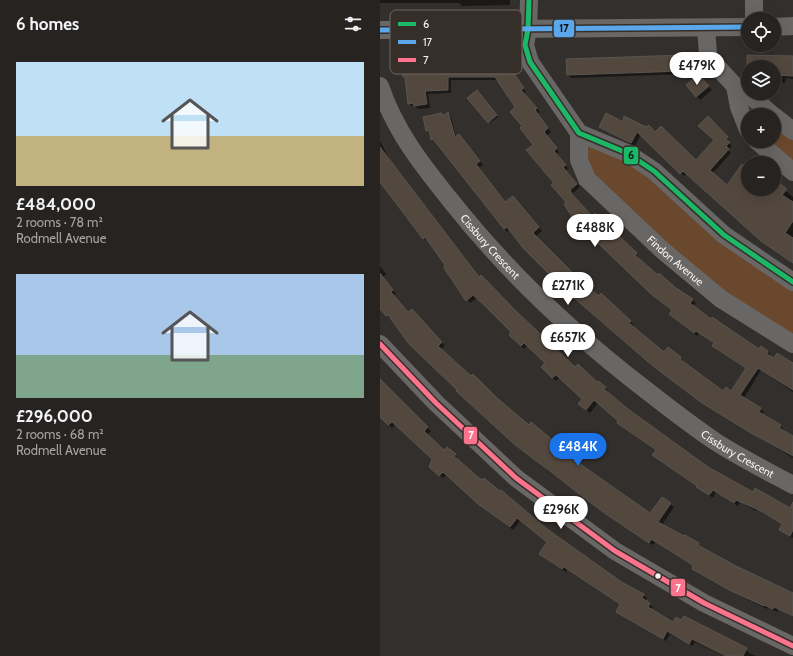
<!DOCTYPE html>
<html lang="en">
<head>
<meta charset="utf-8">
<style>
  :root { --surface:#262321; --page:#322f2e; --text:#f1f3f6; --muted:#a4a4a5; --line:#42403f; --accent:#1a73e8 }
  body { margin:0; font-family:Cabin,sans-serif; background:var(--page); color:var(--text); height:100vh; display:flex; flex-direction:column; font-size:15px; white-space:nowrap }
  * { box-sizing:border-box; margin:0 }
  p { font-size:13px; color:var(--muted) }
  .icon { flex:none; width:22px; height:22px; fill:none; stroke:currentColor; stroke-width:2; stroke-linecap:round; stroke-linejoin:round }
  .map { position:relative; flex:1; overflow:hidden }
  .sheet { display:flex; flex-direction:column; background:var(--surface); width:380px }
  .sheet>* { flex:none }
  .controls { position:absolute; left:361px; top:12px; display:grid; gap:8px }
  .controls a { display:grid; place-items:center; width:40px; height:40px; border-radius:50%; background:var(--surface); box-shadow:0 4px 16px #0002,0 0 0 1px var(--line); font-size:20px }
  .price { position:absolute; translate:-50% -34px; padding:0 9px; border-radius:14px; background:#fff; color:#222; font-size:13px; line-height:26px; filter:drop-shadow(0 1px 2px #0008) }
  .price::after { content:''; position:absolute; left:50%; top:24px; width:12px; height:9px; margin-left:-6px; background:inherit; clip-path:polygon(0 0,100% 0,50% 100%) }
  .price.current { background:var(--accent); color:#fff }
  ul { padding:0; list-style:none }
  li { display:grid; align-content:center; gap:8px; height:212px; padding:0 16px }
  li span { display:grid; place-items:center; height:124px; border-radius:0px; color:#555 }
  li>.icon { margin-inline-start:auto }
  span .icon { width:72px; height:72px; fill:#fffc; stroke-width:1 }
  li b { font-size:17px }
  h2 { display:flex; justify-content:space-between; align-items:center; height:48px; padding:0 16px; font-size:17px }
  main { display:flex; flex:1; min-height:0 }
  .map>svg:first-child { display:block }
</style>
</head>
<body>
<main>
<section class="sheet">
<h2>6 homes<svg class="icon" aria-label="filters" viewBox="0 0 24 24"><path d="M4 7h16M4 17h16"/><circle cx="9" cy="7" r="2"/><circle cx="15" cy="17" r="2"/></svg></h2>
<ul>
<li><span style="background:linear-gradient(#bfe0f5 60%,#c2b280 0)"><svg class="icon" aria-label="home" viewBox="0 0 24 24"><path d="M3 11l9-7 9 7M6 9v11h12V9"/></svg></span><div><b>£484,000</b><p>2 rooms · 78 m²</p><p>Rodmell Avenue</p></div></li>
<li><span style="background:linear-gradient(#a9c7e8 65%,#7fa58c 0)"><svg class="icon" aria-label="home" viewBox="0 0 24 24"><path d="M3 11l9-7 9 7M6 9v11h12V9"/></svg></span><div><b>£296,000</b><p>2 rooms · 68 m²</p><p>Rodmell Avenue</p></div></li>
</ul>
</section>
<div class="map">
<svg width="413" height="656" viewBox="0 0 413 656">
  <rect width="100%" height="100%" fill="#332f2c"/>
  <path fill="#6a482e" d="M394,118L413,131V168L383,141H394Z
    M210,145L244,156L413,289V339L342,294L213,180L205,151Z"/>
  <path fill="#0007" d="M0,0H130V5L82,6L79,3H0Z
    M42,53L46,56V60H124L146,92L144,93L160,112L157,114L171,132L166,136L179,152L177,154L188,168L186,171L200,187L192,194L212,217L215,214L259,257L258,258L295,289L312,300L316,303L313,306L332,320L379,350L381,347L391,355L390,357L413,364V392L381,370L364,398L381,409L384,412L382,415L400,426L403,429L402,431L413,437V458L327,406L224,321L222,323L144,247L130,229L127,232L124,228L56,142L52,139L51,134L47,130L62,114L64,116L68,113L71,117L76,137L82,138L103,165L98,168L125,203L136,200L162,231L155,237L203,285L219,297L221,295L254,325L252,327L284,353L300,358L304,361L303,363L344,393L351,392L367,369L336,349L333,346L334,344L319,333L317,336L293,317V310L187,203L144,126L137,107L118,80H71V93L48,94L50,108L38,109L35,106H32L29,103L26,79L19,71Z
    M303,56L307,59V74L191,78L188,75Z
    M368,56L413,57V79L406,78L405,83L394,82V67H368V71Z
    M321,78L332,90L320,100L307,85Z
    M97,91L118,117L110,123L88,98Z
    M328,118L350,141L349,143L352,146L348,150L351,153L332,174L347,186L368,170V189H394V181L413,197V263L386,244L307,173L304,176L261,134L255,146L220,127L244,123L275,133L316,161L335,140Z
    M0,141L10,160L99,278L195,368L225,388L228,391L227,392L248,410L328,468L373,493L413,511V538L400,530L403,525L377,509L376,511L360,502L358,506L336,492L333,498L277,458L276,451L241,426L239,421L218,403L210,413L203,407L204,399L180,377L176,381L162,367L167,363L148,345L144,349L133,338V332L97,298L90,303L48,240L47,241L44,238L0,180Z
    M0,266L6,274L3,277L16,294L13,296L28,313H35L65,346L61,349L116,399L149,426L186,453L189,457L270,515L282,498L294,507L282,525L318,544L356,567L413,595V617L398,609L397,612L388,607L387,609L356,594L316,572L313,569L314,566L296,555L275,542L273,545L264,540L169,472L105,418L30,343L11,318L10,319L0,307Z
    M0,380L51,431L47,435L64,452L68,448L78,458L77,459L98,478L167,530L242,584L263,595L267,598L265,601L273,607L271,610L294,623L366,649L369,653L376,656H344L315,642L313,646L290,634L286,641L241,615L237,612L241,605L187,569L186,572L163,557L160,554L168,542L141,520L133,530L102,507L67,474L63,478L50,467L53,459L16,424L12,428L0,415Z"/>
  <path fill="#53483e" stroke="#585552" d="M43,52L44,59H124L144,88L141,90L157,108L155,110L168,128L164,132L177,148L174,151L186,165L183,167L197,184L190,190L192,194L212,216L215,213L257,253L255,255L278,275L279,273L296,288L313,299L310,303L331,319L332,317L379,349L381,346L388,351L387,354L394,358L397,353L413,363V390L378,368L360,395L381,408L379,412L401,425L399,428L413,436V456L371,433L322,403L273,366L186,291L143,248L127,227L124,229L53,139L51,140L49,130L46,131L43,117L62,113L63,116L68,112L75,137L79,134L100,161L96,164L125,202L133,196L159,227L153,233L204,284L219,296L221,293L251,321L249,323L284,352L288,347L301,357L300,359L343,391L346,387L351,391L366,368L332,346L334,343L316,331L314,333L289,314L292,310L271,294L198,224L187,209L184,204L186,202L171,185L174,183L146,150L153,145L140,128L142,126L130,112L135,107L115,77H68V90L45,91L47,104L34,106L33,103L28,104L25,77H23L22,71L18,72L16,55Z
    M304,55V71L187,75L186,59Z
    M367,55L413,56V76L394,75V67H367Z
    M318,74L329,86L316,97L306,85Z
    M97,90L117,115L108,123L87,98Z
    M226,113L243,122L244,116L266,127L269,125L275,132L281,126L316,160L334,140L318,126L328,116L348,137L346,139L350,142L346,146L349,149L330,170L347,185L362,164L368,168V189H394V179L407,189L402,195L413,202V221L405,233L413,238V263L381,241L303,171L300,174L257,132L251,143L219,127Z
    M0,147L99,277L101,275L136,311L195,367L198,364L217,382L218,381L226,387L224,389L248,409L299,446L328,467L373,492L375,488L410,508L413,502V530L410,536L399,530L402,524L381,511L356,500L354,503L333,490L329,495L316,487L317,486L272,455L276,450L237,423L238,421L214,400L206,410L198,404L202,399L176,375L172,378L161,367L165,363L144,343L141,346L129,335L131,332L105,306L93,295L86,301L64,268L65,265L45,237L43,239L0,182Z
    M0,273L13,290L11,292L28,312L32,309L62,342L58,346L91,376L93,374L117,398L149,425L151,422L187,452L186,454L270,513L282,497L291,503L278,522L304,536L305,535L319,543L318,545L356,566L413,593V616L394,607L393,609L384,605V606L351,591L312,569L313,566L311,564L292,552L271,539L269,543L223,512L134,444L76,391L77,390L29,344L8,315L6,316L0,309Z
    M0,379L48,427L44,431L64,450L67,447L76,454L74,456L99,478L103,480L104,478L120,491L121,490L167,529L243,583L264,594L262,598L270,603L268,607L293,622L296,617L301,620L304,616L367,648L363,656H346L312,639L309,644L287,631L283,639L236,612L240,604L184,567L182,569L159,554L167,542L137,518L130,527L98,504L63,472L59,476L49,467L52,459L12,422L8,425L0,417Z"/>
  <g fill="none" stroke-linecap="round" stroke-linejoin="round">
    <g stroke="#696765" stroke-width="18">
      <path d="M149,0L148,29L145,45L150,62L199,133L247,153L274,171L344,235L413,282"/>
      <path d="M374,19V0"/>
      <path d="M394,27L413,26"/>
      <path d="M326,28L328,54L331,60L355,86L359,107L368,130"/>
      <path d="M0,30L368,27"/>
      <path id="s1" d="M0,86C15,131 42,165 71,201C128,273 193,334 266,390C289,408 312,426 336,442C361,458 387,471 413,485"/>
      <path d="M355,86L369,94L392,115"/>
      <path d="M394,116L413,131"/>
      <path id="s2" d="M199,133V160L207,179L281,249L341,299L413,344"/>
      <path d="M377,141L413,172"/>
      <path d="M0,344L56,403L136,478L235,551L324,603L413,646"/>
    </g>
    <defs>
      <path id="bus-1" d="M149,0L148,29L145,45L150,62L199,133L247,153L274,171L344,235L413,282"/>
      <path id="bus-2" d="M0,30L368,27"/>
      <path id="bus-3" d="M0,344L56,403L136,478L235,551L324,603L413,646"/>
    </defs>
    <use href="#bus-1" stroke="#362e29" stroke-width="8"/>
    <use href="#bus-2" stroke="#362e29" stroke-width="8"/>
    <use href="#bus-3" stroke="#362e29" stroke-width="8"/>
    <use href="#bus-1" stroke="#1ab867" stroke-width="5"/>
    <use href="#bus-2" stroke="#5aa8eb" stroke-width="5"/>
    <use href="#bus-3" stroke="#fc738d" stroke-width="5"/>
  </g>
  <circle fill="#f6f1ee" stroke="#362e29" stroke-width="1.5" cx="278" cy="576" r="3.5"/>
  <g text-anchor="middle" stroke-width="4" stroke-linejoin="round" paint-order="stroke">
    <g font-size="11" fill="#f6f1ee" stroke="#362e29">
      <text dy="4" stroke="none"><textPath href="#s1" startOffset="196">Cissbury Crescent</textPath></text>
      <text dy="4" stroke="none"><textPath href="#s2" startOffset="168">Findon Avenue</textPath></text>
      <text dy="4" stroke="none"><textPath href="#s1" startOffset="520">Cissbury Crescent</textPath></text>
    </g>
  </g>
  <rect x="10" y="10" width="132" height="64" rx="6" fill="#362e29" stroke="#706864" stroke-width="1"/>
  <rect x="18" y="22" width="18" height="4" fill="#1ab867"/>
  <rect x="18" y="40" width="18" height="4" fill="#5aa8eb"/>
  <rect x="18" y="58" width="18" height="4" fill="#fc738d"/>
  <g font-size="11" fill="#f6f1ee">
    <text x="43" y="28">6</text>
    <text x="43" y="46">17</text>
    <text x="43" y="64">7</text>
  </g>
  <g stroke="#362e29" stroke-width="1.5">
    <rect x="173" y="19" width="22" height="19" rx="4" fill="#5aa8eb"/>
    <rect x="243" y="146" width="16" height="19" rx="4" fill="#1ab867"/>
    <rect x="83" y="426" width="15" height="19" rx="4" fill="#fc738d"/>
    <rect x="290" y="578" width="16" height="19" rx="4" fill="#fc738d"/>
  </g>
  <g font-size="11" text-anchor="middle" font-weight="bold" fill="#fff">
    <text x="91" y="439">7</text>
    <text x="298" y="592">7</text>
  </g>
  <g font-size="11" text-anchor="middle" font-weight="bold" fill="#111">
    <text x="184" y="32">17</text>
    <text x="251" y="159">6</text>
  </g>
</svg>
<div class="controls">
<a><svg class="icon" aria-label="locate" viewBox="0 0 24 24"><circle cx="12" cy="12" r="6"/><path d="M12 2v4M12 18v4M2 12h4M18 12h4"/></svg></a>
<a><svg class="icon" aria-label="layers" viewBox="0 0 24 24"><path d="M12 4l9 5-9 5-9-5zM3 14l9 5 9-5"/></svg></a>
<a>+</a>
<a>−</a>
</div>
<b class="price" style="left:317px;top:86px">£479K</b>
<b class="price" style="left:215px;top:248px">£488K</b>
<b class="price" style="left:188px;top:306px">£271K</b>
<b class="price" style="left:188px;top:358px">£657K</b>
<b class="price current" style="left:198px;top:467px">£484K</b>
<b class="price" style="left:181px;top:530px">£296K</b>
</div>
</main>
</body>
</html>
